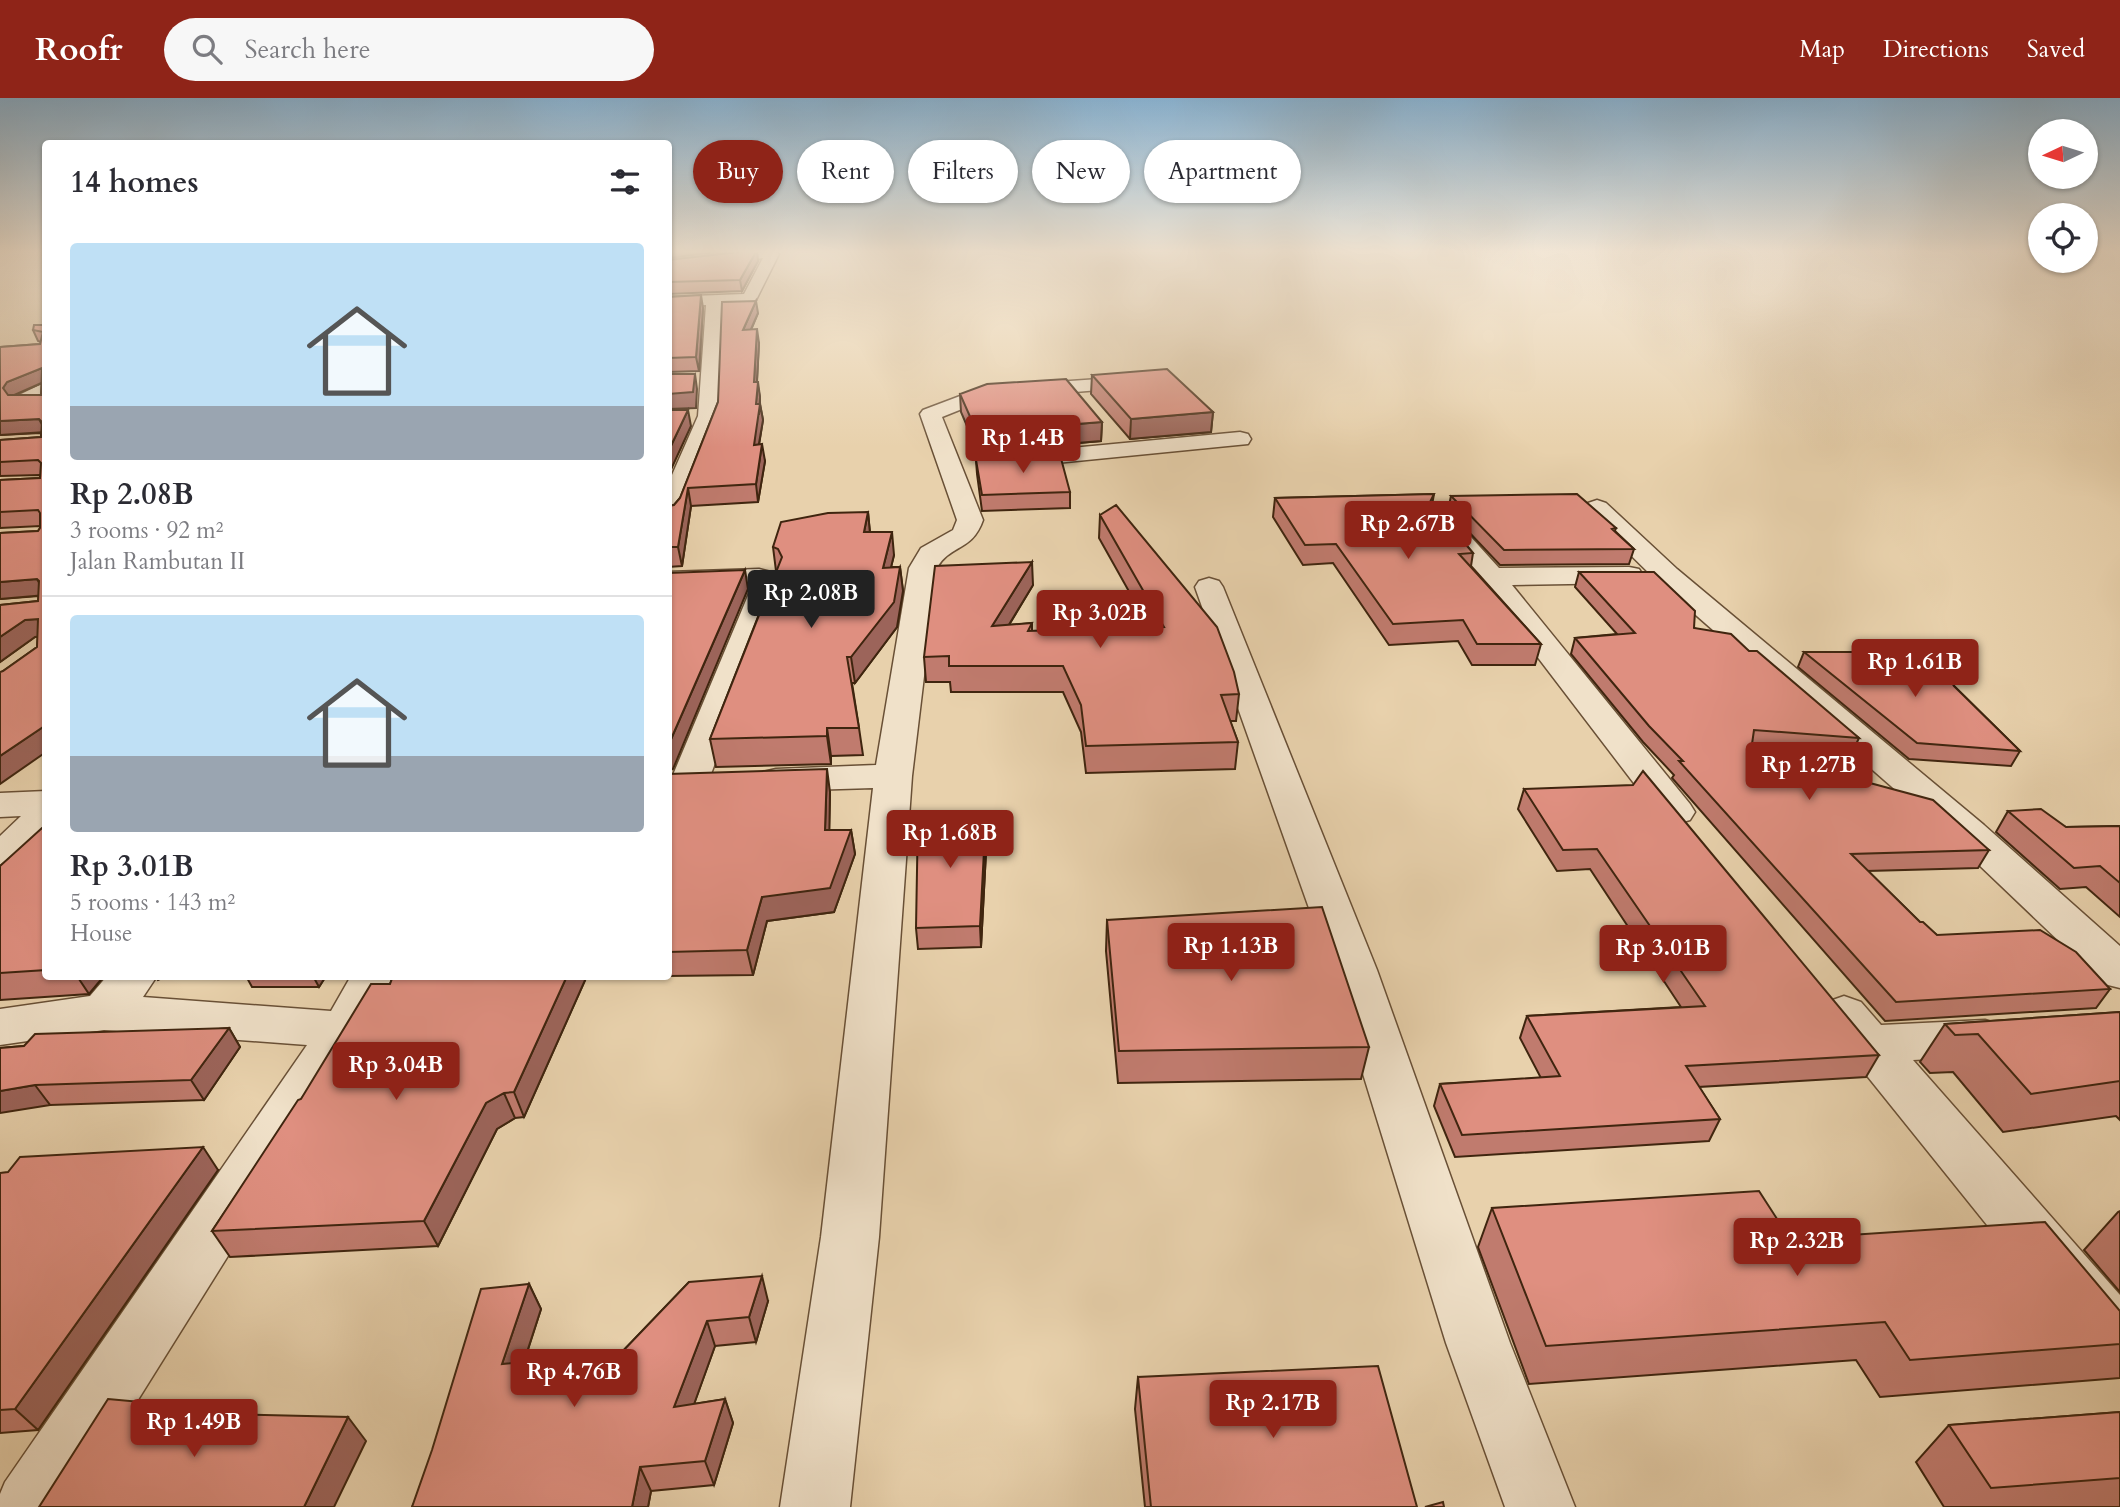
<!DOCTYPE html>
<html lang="en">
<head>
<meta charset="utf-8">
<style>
  :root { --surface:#fff; --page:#f7f7f7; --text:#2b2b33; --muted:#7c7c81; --line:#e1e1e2; --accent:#8f2418 }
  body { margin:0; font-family:Cardo,serif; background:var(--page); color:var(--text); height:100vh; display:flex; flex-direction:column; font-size:26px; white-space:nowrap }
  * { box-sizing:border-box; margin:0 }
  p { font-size:23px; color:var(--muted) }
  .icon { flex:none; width:38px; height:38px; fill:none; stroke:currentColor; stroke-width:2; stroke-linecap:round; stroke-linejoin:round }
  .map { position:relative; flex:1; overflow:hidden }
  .panel { position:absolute; left:42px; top:42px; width:630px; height:840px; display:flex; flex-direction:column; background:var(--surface); border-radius:7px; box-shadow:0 2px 5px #0004 }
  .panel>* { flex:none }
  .banner { position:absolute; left:693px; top:42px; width:665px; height:63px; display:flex; gap:14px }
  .needle { width:46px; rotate:266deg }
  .controls { position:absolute; left:2028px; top:21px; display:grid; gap:14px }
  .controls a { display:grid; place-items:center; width:70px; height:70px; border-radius:50%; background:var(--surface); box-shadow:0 2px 5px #0004; font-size:35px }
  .price { position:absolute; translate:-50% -60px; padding:0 16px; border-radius:7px; background:var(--accent); color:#fff; font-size:23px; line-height:46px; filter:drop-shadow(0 2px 4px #0008) }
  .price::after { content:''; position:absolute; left:50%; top:42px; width:21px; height:16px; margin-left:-10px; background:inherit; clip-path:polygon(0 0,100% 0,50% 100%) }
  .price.selected { background:#222; color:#fff }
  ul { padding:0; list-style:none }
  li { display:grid; align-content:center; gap:14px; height:371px; padding:0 28px }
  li+li { border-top:2px solid var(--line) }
  li span { display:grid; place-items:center; height:217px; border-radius:7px; color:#555 }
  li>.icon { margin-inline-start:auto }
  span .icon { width:126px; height:126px; fill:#fffc; stroke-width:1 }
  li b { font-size:30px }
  h2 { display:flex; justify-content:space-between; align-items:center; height:84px; padding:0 28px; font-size:30px }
  .pill { padding:0 24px; border-radius:32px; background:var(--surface); box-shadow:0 2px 5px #0004; font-size:24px; line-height:63px }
  .pill.selected { background:var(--accent); color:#fff }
  header { display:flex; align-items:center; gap:42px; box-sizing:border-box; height:98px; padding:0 35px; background:var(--accent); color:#fff }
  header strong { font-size:33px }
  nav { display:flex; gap:38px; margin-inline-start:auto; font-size:24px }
  .search { width:490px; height:63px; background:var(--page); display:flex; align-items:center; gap:18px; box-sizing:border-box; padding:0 24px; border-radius:38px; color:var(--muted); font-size:26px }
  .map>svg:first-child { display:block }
</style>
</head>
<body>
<header>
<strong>Roofr</strong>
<div class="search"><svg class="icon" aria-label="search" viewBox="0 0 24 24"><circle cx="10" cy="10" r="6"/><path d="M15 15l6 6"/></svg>Search here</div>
<nav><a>Map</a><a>Directions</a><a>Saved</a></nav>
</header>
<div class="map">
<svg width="2120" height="1409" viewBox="0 0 2120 1409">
  <rect width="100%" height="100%" fill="#e8d1ac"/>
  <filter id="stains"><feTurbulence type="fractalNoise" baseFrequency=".00286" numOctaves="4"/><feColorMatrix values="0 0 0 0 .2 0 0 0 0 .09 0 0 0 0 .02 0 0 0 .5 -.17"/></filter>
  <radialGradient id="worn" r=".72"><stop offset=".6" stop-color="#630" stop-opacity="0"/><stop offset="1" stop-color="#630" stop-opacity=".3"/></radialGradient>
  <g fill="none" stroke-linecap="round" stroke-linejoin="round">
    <defs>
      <path id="street" d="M753,152H773L779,156L755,204L722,207L718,318L681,417L677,422L668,425V386L698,318L706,207L668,209V199L744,196L763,160L668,171V163Z
        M1142,278L1149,280L1152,284L1149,288L987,301L942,319L983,422C972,454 950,446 937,470L912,678L879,1139L850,1409H780L821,1139L873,690L776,693L763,690L757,682L763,674L776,671L876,667L909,470L921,450L953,432L957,422L920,316L923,312L984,289Z
        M46,284V308L15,307L12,303L15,299Z
        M1240,334L1248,336L1251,341L1248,346L1007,370L999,368L996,363L999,358L1007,356Z
        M1597,402L1606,405L1677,471L1984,727L2120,848V890L2104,886L1956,745L1657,483L1588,415L1584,410L1588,405Z
        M1441,413L1450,416L1499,470L1629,469L1639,471L1643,477L1639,483L1629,485L1512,487L1690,706L1695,714L1690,722L1676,726L1662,722L1481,485L1432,426L1428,421L1432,416Z
        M759,471L779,476L783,482L708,684L702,692L689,695L676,692L670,684L752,488L668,492V474Z
        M1209,480L1219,483L1223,489L1377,872L1510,1245L1575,1409H1505L1446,1245L1331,872L1195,489L1199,483Z
        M46,693V738L15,769L0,773V738L21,718L0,719V695Z
        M107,878H157L143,899L331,913L351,878H398L361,945L71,1409H0V1396L5,1384L307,947L104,932L0,947V911L90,898Z
        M1844,898L1861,904L1881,927L1985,922L2002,927L2010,940L2002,953L1985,958L1913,962L2120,1197V1274L2098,1265L1827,928L1820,916L1827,904Z"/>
    </defs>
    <use href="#street" stroke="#695036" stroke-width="3"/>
    <use href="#street" fill="#f0e1c9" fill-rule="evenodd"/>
  </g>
  <path fill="#c07b6e" stroke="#3f250f" stroke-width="2" fill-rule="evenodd" d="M668,162L758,163L742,193L668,196Z
    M668,199L703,210L699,273L668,274Z
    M758,215L751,232L759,245L757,284L760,299V306L763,322L759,347L765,363L758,404L691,408L682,468L668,469V408L674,407L680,400L718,304Z
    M46,227V654L3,573L37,549L38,539H35L0,564V507L38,503L39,498L0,501V435L38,433L40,430V428L0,430V382L40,380V377L0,378V342L41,339V335L0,337V249L40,246L41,244L38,243L33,232ZM42,285L41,297H14Z
    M1092,277L1213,314L1211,334L1130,341L1091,296Z
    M960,296L1102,324L1101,343L1054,347V349L975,357L973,342L961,314Z
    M976,362L1070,394V410L982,413L977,376Z
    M1434,396L1432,407L1473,455L1471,468L1541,546L1535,567H1472L1458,543L1389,547L1333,465L1303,467L1273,419L1275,400Z
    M1451,398L1616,430L1615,433L1634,451L1629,466L1500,467L1448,412Z
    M868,414L870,434L894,457L891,469H900L903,493L897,529L855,585H852L859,630L863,657L831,658V666L716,669L710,641L776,473L773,449Z
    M1100,417L1239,596L1236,623H1230L1238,644L1235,671L1086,675L1081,634L1063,594H951L950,584H926L924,559L1033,487L1009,527L1032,525V533L1149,529L1099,440Z
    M1579,474L1694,530L1749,553L1859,640L1851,657L1751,649V653L1989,752L1978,770L1868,773L1920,824L1937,837L2110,891L2096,910L1885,923L1672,680L1674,677L1643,644L1571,556L1575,540L1617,536L1575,489Z
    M1804,554L1954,588L2020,653L2011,668L1909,661L1798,569Z
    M668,676L830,694L829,732H851L855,756L834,814L767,823L753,877L668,878Z
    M1524,691L1879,957L1866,979L1699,989L1720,1021L1709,1043L1455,1059L1434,1008L1440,986L1541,980L1520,940L1527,918L1681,909L1590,771L1557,773L1518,711Z
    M2008,713L2066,729L2120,728V819L2086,789L2060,791L1996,734Z
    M46,730V878H104L89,896L0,902V768Z
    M987,735L981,849L918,851L916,830Z
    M1107,822L1369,949L1361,981L1118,985L1106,853Z
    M246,878H326L319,889H252Z
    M393,878H663L586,880L524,1019L515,1020L497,1031L438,1148L230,1159L212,1133L301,1001L390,886Z
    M2120,914V1022L2116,1018L2003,1034L1953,974L1930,975L1920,964L1945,926Z
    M229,930L240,949L204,1002L50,1007L0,950Z
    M218,1072L38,1332L0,1335V1075Z
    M1492,1110L1790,1141L2120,1213V1280L1880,1299L1856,1262L1529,1286L1478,1149Z
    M2120,1113V1194L2084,1152L2118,1114Z
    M689,1184L768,1203L756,1244L715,1248L694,1306L725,1301L733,1325L714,1387L651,1393L648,1409H412L529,1186L541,1211L524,1264L621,1255Z
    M1138,1279L1417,1409H1145L1135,1311Z
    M2120,1314V1409H1944L1916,1364L1949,1327Z"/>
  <path fill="#9c645a" stroke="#3f250f" stroke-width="2" d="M668,152H731L668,160Z
    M757,152L758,163L742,193L740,182Z
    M701,197L703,210L699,273L696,259Z
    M756,203L758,215L745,245L743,232Z
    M757,231L759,245L756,299L754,284Z
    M42,270L46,283L14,297L9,303L3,290L7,284Z
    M695,276L697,291L696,310L668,311V296Z
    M758,284L760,299L759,317L760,306L763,322L756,363L754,347L756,306Z
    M688,312L691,328L668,378V354Z
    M1213,314L1211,334L1130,341L1131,321Z
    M39,321L46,334L0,337V323Z
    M1102,324L1101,343L1054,347V349L975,357L974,338L1053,328Z
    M762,346L765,363L758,404L756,386Z
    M688,390L691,408L682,468L678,449Z
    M868,414L870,436L864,434Z
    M892,434L894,457L885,494L883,470Z
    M1032,464L1033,487L993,553L992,528Z
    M900,469L903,493L897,529L855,585L851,559Z
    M745,472L748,491L673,671L668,673V648Z
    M37,481L46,497L0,501V484Z
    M38,521L46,538L35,539L0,564V539L25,522Z
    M46,627V654L0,686V658Z
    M827,630L831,658V666L827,638Z
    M827,671L830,694L829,756L825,732Z
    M986,715L987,735L981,849L980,828Z
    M851,732L855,756L834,814L767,823L753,877L747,852L762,799Z
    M77,878H104L89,896Z
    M155,878H166L158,882Z
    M313,878H326L319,889Z
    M567,878H586V880L524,1019L514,994Z
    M229,930L240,949L204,1002L191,982Z
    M35,987L50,1007L0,1015V993Z
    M504,995L515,1020L497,1031L438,1148L424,1123L486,1005Z
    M203,1049L218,1072L38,1332L15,1311Z
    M762,1178L768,1203L756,1244L749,1219Z
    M529,1186L541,1211L515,1291L502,1266Z
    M707,1223L715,1248L684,1334L674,1309Z
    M725,1301L733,1325L714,1387L705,1363Z
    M348,1319L366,1343L334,1409H304Z
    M640,1369L651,1393L648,1409H632Z"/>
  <path fill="#df8f80" stroke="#3f250f" stroke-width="2" fill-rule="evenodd" d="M757,152L740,182L668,184V162Z
    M701,197L696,259L668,260V199Z
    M756,203L743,232L757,231L754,284H758L756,306H760L754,347L762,346L756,386L688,390L678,449H668V408L674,407L680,400L718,304L722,204Z
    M34,227H46V627L0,658V574L3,573L37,549L38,521L25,522L0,539V507L38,503L39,483L37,481L0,484V435L38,433L40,430V415L38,412L0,414V382L40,380L41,365L38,362L0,364V342L41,339L42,324L39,321L0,323V249L40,246L43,234L33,232ZM42,270L41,297H8L3,290L7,284Z
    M1167,271L1213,314L1131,321L1092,277Z
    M668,276H695L693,294L668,296Z
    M1066,281L1102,324L1053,328L1054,331L974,338L972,323L960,296L987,286Z
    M668,312H688L668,354Z
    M1059,353L1070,394L982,397L976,362Z
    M1434,396L1430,404L1473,455L1459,456L1541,546H1477L1463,522L1393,526L1336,446L1305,447L1275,400Z
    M1577,396L1616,430L1612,431L1634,451L1504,452L1451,398Z
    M1116,407L1217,529L1234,574L1239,596L1221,597L1238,644L1086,648L1081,607L1063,568H949V558L924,559L935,468L1032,464L992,528L1032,525L1028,533L1164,529L1100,417Z
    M868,414L864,434H892L883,470L900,469L894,504L851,559H847L859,630H827V638L710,641L782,459L778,451L773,449L781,424L828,415Z
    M745,472L668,648V475Z
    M1579,474H1654L1695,513L1694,530L1731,536L1749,553H1757L1859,640L1754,632L1751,653L1933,702L1989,752L1851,756L1920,824H1923L1937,837L2040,832L2076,854L2110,891L1896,904L1679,663H1683L1649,628L1575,540L1635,535Z
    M1804,554H1860L1940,565L1954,588L2020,653L1917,645Z
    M827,671L825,732H851L830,790L762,799L747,852L668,854V676Z
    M1643,673L1879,957L1686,968L1720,1021L1462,1037L1440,986L1560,978L1527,918L1705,908L1597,751L1563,752L1524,691L1633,687Z
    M2041,711L2066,729L2120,728V785L2100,768L2074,770L2008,713Z
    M986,715L980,828L916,830L918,716Z
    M42,730H46V872L0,875V768Z
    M1322,809L1369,949L1119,953L1107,822Z
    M393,878H567L514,994L504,995L486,1005L424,1123L212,1133L298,1002L301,1001L371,886H390Z
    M2120,914V983L2031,996L1978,936L1955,937L1945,926Z
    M229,930L191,982L35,987L0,993V950L24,948L35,936Z
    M203,1049L15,1311L0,1312V1075L8,1074L20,1059Z
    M1759,1093L1790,1141L2045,1124L2120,1213V1246L1910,1262L1885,1224L1546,1248L1492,1110Z
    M762,1178L749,1219L707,1223L674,1309L725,1301L705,1363L640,1369L632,1409H412L432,1352L481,1191L529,1186L502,1266L621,1255L689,1184Z
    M1378,1268L1417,1409H1151L1138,1279Z
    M108,1301L218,1311L216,1316L348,1319L304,1409H39Z
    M2120,1314V1380L1991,1390L1949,1327Z
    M1443,1404L1444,1409H1425Z"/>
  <linearGradient id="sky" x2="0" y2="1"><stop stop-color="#89b4d4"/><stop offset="0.44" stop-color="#f5eada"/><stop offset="1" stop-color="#f5eada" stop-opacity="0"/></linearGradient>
  <rect width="2120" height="349" fill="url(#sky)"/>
  <rect width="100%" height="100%" filter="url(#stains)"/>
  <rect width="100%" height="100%" fill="url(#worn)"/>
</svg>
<div class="controls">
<a><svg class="needle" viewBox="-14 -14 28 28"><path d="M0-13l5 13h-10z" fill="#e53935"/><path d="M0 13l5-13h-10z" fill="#7c7c81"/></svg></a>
<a><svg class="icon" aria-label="locate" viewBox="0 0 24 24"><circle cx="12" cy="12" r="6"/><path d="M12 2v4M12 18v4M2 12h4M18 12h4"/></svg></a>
</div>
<b class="price" style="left:1023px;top:377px">Rp 1.4B</b>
<b class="price" style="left:1408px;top:463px">Rp 2.67B</b>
<b class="price selected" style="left:811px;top:532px">Rp 2.08B</b>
<b class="price" style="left:1100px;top:552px">Rp 3.02B</b>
<b class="price" style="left:1915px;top:601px">Rp 1.61B</b>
<b class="price" style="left:1809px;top:704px">Rp 1.27B</b>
<b class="price" style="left:950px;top:772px">Rp 1.68B</b>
<b class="price" style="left:1231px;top:885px">Rp 1.13B</b>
<b class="price" style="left:1663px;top:887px">Rp 3.01B</b>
<b class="price" style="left:396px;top:1004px">Rp 3.04B</b>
<b class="price" style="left:1797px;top:1180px">Rp 2.32B</b>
<b class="price" style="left:574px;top:1311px">Rp 4.76B</b>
<b class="price" style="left:1273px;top:1342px">Rp 2.17B</b>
<b class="price" style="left:194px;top:1361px">Rp 1.49B</b>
<div class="banner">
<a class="pill selected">Buy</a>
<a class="pill">Rent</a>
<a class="pill">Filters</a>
<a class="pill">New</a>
<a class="pill">Apartment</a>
</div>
<section class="panel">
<h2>14 homes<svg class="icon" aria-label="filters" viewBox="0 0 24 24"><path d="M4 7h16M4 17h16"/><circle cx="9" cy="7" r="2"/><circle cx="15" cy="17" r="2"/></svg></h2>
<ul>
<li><span style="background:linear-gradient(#bfe0f5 75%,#9aa5b1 0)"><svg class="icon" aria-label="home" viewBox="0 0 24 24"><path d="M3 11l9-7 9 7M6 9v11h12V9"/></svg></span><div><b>Rp 2.08B</b><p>3 rooms · 92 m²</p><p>Jalan Rambutan II</p></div></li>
<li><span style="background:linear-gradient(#bfe0f5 65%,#9aa5b1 0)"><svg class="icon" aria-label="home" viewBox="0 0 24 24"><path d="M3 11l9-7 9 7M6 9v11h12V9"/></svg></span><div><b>Rp 3.01B</b><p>5 rooms · 143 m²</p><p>House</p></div></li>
</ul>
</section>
</div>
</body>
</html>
